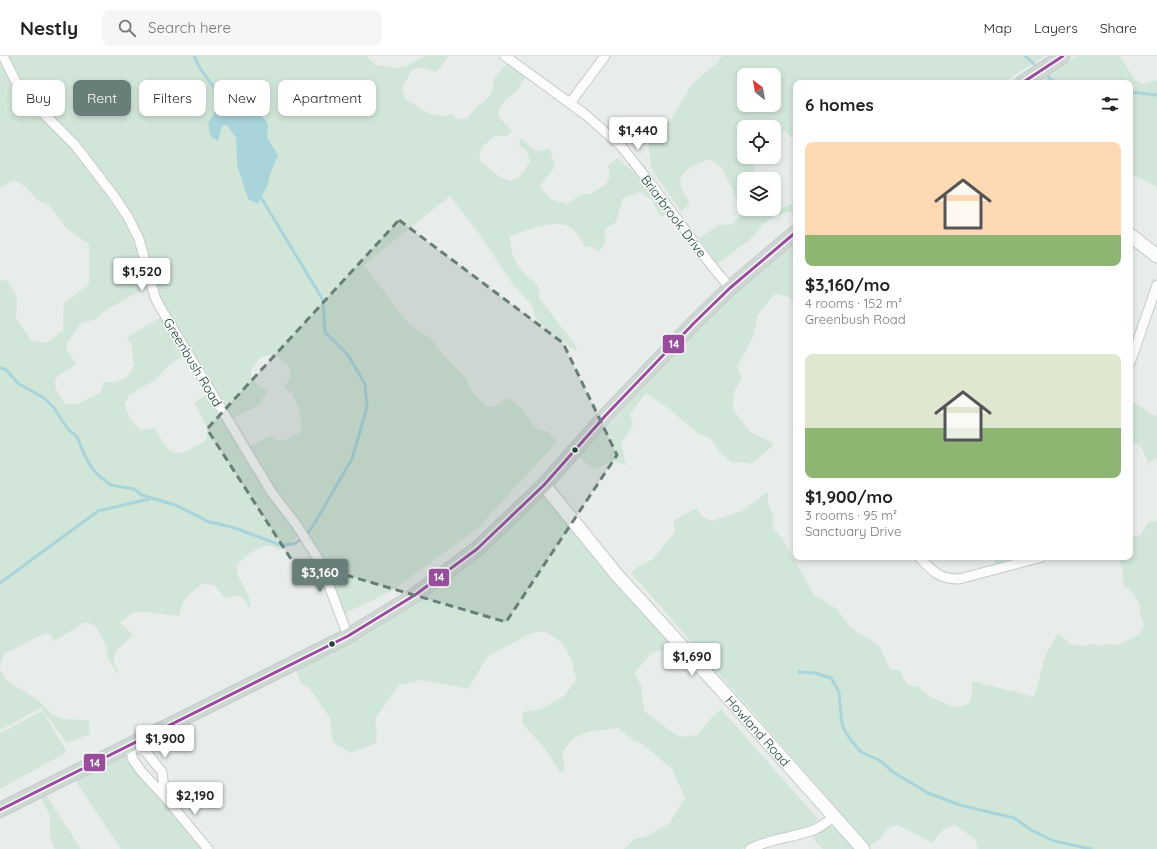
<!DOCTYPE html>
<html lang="en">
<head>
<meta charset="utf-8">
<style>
  :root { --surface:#fff; --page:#f6f6f6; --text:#222; --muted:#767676; --line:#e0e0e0; --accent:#697e78 }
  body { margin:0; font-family:Quicksand,sans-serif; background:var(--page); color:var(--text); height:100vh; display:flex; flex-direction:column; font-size:15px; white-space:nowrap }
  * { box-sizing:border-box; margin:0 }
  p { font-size:13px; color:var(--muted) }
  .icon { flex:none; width:22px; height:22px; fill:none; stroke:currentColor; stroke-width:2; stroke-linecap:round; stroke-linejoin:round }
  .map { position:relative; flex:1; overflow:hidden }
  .sheet { position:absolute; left:793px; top:24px; width:340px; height:480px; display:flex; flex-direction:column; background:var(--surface); border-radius:8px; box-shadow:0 2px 6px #0003 }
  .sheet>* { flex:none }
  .top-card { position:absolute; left:12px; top:24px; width:380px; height:36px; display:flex; gap:8px }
  .needle { width:26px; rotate:329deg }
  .tools { position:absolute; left:737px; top:12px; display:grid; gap:8px }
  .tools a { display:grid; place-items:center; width:44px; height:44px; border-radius:8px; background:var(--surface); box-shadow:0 2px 6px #0003; font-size:20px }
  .price { position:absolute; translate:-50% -34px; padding:0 9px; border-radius:4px; background:#fff; color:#222; font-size:13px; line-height:26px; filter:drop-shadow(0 1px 2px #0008) }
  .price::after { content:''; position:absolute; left:50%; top:24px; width:12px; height:9px; margin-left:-6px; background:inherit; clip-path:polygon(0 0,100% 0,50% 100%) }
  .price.current { background:var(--accent); color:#fff }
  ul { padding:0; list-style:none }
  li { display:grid; align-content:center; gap:8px; height:212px; padding:0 12px }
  li span { display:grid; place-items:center; height:124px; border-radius:8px; color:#555 }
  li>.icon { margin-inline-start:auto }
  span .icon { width:72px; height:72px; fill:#fffc; stroke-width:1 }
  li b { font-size:17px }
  h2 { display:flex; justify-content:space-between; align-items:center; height:48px; padding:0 12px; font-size:17px }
  .chip { padding:0 14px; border-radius:8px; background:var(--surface); box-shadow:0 2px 6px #0003; font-size:14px; line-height:36px }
  .chip.current { background:var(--accent); color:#fff }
  header { display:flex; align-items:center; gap:24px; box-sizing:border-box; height:56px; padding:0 20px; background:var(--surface); border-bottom:1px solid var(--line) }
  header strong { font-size:19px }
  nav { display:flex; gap:22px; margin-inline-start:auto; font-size:14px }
  .search { width:280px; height:36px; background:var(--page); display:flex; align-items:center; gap:10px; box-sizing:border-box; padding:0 14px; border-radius:8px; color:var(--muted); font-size:15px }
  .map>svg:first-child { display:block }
</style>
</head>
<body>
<header>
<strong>Nestly</strong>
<div class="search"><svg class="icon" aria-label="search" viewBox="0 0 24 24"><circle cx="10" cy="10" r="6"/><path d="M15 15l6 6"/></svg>Search here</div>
<nav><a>Map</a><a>Layers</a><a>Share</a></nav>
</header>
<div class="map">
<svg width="1157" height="793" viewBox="0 0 1157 793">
  <rect width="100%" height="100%" fill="#e8edeb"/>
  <path fill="#d1e6d8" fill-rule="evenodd" d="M0,0H366L376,9L396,12L406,10L426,0H449L436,16L422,11L412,14L402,32L405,43C419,51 434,65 451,58L458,63H467C470,59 473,54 478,50C489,41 493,40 493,24L510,4L528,17L517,35L508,42L499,52V61L512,75L507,80H495C485,88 479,91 480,105C503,122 512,139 530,105L526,94L519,89L521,82L536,95L550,93L555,111L540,130L551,143L567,148L582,138H591L606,128L610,120L608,110L617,102L637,119L666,159L660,160L652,144L641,136L623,142L616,166L605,173V187L599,196L592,191H586C581,185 576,175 570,171C555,162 525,175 510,180C510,192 512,200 518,210C526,222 543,226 539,242L577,291L575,295L537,265L531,248L514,230L480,179L450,140L364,209L409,268L430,282L443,298L465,321C468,324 467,326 469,330C473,339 481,345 489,351L495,350L508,342C512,344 516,346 519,350C528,359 533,375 547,375L557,386L478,472L390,536L339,560L318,504L300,477L286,492L278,494C274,491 271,489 266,490C257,491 243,502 237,509V518L249,540L250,552L243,542L238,539L225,542L214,529L202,528C189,539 182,543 179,560L147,556H135L120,566L133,579L115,596L114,607L118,616L117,618L107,600V591L97,572L90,567H84L54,585L51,579L45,577L4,598L0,610V224L8,225L17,241L16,262L31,284L46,287L63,275L64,247L89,228V188L67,173L50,150L37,144L26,131L14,124L0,131ZM219,49L232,53L250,54L262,58L267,81L278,99L270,119L268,128L258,148L248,143L237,109L236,82L227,69L222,70ZM149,230L163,260L127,281L132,291V299L134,308C133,311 132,315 130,317C125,325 111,329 103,325V331L100,337L77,348H66C48,324 52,323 76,308L67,294V287L81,267L94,264L106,254ZM188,298L210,336L194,347L207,371V380L204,386L182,397H175L168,393L154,372L141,374L131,364L124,349L129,339L155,324L171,307ZM275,298L288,309L291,320L284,331L291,336L298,349L302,371L299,377L284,384L278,385L270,380L245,393L229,364L260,349L262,343L268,336L251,323V314L261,301Z
    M722,0H1045L1002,27H796V90L794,84L784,74L774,75V71H744V101H749L759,123H744V153H774V150C782,154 789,149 796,145V158L793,160L791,156C769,157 764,170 749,184C738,193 727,200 717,208L699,182L719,169L732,168L740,160L739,148L723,114L715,106L709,103C699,108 676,115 681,130C682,136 687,142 690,147L681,156L651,112L648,85L670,65L692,28L718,6ZM744,19H774V49H744Z
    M1077,0H1120L1135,24L1143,28L1157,24V131L1130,117V27H1036Z
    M796,186V250L790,241L775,238L758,258L753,281L737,311L742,322L734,336L733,353L750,376L771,386L773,390L751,408L741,406L732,407L719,396L712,385L707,381L700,379L665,350L646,337L630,358L633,369L621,388L626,409L612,405L600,411L592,412L579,401L700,271L752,222Z
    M1130,346L1139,349L1152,359L1157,360V402L1154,403L1144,411L1148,405L1140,389L1130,387Z
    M539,432L678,589L651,597L635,617L642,632V642L645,656L679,681L697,679L713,660L721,653L818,763L808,773L781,778L749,788L742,793H624L635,783L647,780L670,767C674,758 681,750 685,742L672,713L640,686H635L618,672L588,676L573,682L562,697L565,713L561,717L545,693L522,667L523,656L541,653L564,640L576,624L571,602L561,586L545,575L531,577L487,601L468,633L422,624L399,629L375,663L377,679L376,687L351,697L337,689L332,684L330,662L310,633L301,626L295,612L371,574L425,539L487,494L516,466L511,461Z
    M768,436V448L773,459V472L783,483L814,539L837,553L850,571L879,590L890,613L901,615L902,620L908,629L919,631L930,641L952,650L958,651L968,648L972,639V625L1034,641L1046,598L1058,577L1071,588L1082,590L1094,588L1100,590L1109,588L1119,589L1139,578L1144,569L1140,556V549L1134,538L1123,528V517L1119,501H1130V482L1140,479L1149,466L1157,465V793H978L975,783L955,769L944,773L932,787L904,772L897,769L887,772L882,781L870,790L631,517L638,510L652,504L675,476L673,465L697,452L702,460L711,465L742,455Z
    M993,501H1051L998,516Z
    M0,613L6,624L38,644L54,660L64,663L89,664L90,678L67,687L41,652L0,674Z
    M42,655L67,696L0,733V677Z
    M126,691L209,793H121L71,718Z
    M42,733L81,793H55L50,782V759L37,736Z
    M827,771C838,770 847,785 855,793H823L814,784L812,781Z"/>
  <path fill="#a9d4db" d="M219,49C223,50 227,52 231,53C250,57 255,48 268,68L267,81L278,99L270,119L268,128L258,148L248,143L237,109L236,82L227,69L222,70L218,85L210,80L208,67Z"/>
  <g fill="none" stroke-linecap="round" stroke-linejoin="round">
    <path stroke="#a9d4db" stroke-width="3" d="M194,0L200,12L228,51L234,55
      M1025,0L1034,8
      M1048,20L1051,24L1060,27
      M1130,36L1157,39
      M0,312L5,313L19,328L44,342L54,352L67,372L77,381L85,400L92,412L99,420L111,429L134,433L142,439L175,449L200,461L206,465L235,472L280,489L294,488L306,480L314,468L352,403L367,351L365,328L348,299L325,276L323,244L259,138
      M0,527L98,455L149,443
      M799,616L815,617L831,622L837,632L839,637L842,668L844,673L850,683L861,696L879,704L893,716L928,737L960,749L1014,762L1033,775L1054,785L1091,793"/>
    <defs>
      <path id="street" d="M3,0L16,26L23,37L75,89L114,140L128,161L139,183L155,241L160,251L272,437L296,468L315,498L322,511L348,580
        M505,0L586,59L621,90L651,128L708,205L730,232
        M570,47L605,0
        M1130,307L1157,229
        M919,501C932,515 939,523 959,523L1042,501
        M131,688L132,702L141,715L165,741L208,793
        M131,688L146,696L162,716L165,741
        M750,793C771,782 794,782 816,773C822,770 828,765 834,761"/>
      <g id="secondary">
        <path d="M1130,179L1157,200"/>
        <path id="s1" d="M544,429L617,519L727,640L863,793"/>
      </g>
      <path id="primary" d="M1022,27L1063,0
        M0,754L348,580L415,539L477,493L544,429L606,359L694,267L730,232L796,176"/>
    </defs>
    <use href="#street" stroke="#c5cac8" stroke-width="11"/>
    <use href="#secondary" stroke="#c3cbc8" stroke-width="15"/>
    <use href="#primary" stroke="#c3ccc9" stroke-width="16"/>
    <use href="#street" stroke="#fcfcfc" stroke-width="9"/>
    <use href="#secondary" stroke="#fcfcfc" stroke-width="13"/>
    <use href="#primary" stroke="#cfd7d5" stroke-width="14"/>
    <defs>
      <path id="bus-1" d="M1022,27L1063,0
        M0,754L348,580L415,539L477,493L544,429L606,359L694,267L730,232L796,176"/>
    </defs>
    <use href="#bus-1" stroke="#f7fbf9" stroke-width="6"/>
    <use href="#bus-1" stroke="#994d9d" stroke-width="3"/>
  </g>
  <path fill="#697e78" fill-opacity="0.2" stroke="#697e78" stroke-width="3" stroke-dasharray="8 5" stroke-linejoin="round" d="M399,164L563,287L617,399L506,566L291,503L207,373Z"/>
  <g fill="#24423a" stroke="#f7fbf9" stroke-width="1.5">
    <circle cx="575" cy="394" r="3.5"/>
    <circle cx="332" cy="588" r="3.5"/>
  </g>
  <g text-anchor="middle" stroke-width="3" stroke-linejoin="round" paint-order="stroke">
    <g font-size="13" fill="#24423a" stroke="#f7fbf9">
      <text transform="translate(674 160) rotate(53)" y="5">Briarbrook Drive</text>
      <text transform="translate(193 306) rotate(59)" y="5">Greenbush Road</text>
      <text dy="5" stroke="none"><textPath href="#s1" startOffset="326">Howland Road</textPath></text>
    </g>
  </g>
  <g stroke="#f7fbf9" stroke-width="1.5">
    <rect x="662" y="278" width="23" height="20" rx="4" fill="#994d9d"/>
    <rect x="428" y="512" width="22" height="19" rx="4" fill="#994d9d"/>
    <rect x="83" y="697" width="23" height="19" rx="4" fill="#994d9d"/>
  </g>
  <g font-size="11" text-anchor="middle" font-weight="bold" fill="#fff">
    <text x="674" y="292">14</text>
    <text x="439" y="525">14</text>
    <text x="95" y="711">14</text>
  </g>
</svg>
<div class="tools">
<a><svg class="needle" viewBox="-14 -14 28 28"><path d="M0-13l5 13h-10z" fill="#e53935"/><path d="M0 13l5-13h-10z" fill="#767676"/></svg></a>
<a><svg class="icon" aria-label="locate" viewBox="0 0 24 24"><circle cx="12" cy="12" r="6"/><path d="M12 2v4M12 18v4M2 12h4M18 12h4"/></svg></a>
<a><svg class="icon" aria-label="layers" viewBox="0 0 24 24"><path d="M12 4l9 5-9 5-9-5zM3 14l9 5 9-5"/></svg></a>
</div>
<b class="price" style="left:638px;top:95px">$1,440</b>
<b class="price" style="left:142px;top:236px">$1,520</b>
<b class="price current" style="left:320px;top:537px">$3,160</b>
<b class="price" style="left:692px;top:621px">$1,690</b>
<b class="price" style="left:165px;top:703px">$1,900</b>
<b class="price" style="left:195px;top:760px">$2,190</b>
<div class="top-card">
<a class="chip">Buy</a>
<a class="chip current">Rent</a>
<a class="chip">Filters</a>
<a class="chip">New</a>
<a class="chip">Apartment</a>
</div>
<section class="sheet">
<h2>6 homes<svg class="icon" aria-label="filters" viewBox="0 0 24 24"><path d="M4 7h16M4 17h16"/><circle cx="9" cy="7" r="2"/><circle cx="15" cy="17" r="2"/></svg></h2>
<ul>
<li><span style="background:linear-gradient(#ffd9b3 75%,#8fb573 0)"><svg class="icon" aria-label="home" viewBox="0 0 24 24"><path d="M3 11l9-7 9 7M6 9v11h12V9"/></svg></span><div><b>$3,160/mo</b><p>4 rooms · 152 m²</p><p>Greenbush Road</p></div></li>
<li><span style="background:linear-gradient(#dfe7d0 60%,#8fb573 0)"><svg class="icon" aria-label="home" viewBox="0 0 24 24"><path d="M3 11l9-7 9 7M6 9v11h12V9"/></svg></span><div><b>$1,900/mo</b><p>3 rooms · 95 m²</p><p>Sanctuary Drive</p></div></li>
</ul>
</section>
</div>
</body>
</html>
